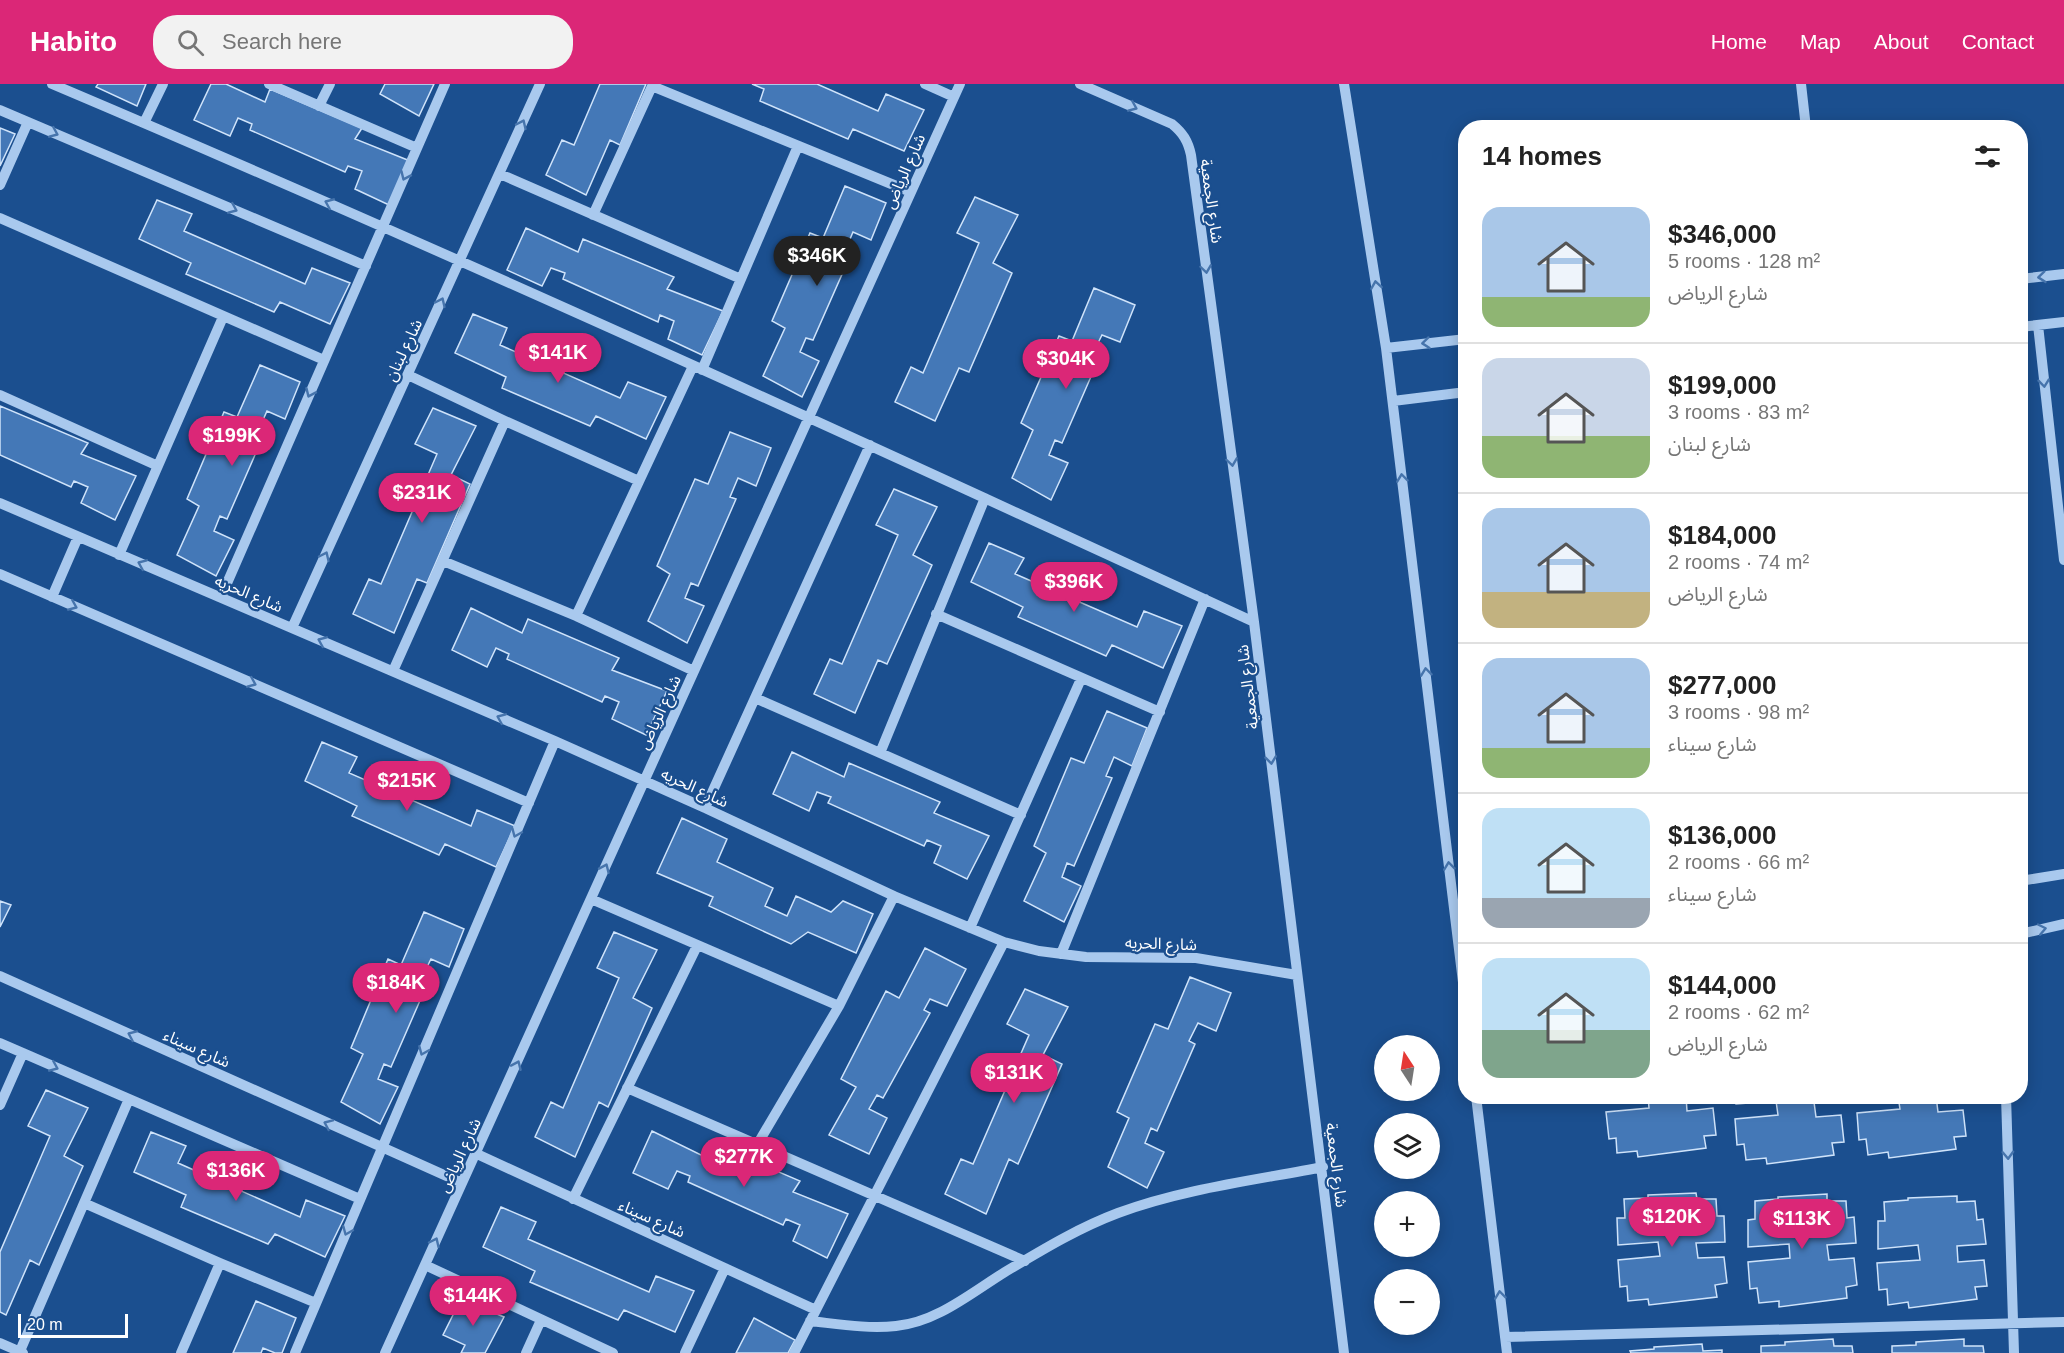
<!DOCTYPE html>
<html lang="en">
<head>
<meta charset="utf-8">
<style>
  :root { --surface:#fff; --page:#f2f2f2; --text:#222; --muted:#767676; --line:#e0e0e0; --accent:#db2777 }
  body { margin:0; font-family:Arial,"Noto Sans Arabic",sans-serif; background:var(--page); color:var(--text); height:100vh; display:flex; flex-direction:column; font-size:22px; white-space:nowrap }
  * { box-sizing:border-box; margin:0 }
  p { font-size:20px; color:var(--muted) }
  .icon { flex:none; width:33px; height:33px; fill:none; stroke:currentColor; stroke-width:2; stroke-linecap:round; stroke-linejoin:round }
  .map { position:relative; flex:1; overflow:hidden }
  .drawer { position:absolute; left:1458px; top:36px; width:570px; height:984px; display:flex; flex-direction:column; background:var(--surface); border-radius:24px; box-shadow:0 3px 15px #0003 }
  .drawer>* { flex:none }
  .needle { width:39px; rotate:348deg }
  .controls { position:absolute; left:1374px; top:951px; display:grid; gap:12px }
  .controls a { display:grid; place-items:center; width:66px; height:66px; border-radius:50%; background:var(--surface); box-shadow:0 3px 15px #0003; font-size:30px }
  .scale { position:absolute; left:18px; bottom:15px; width:110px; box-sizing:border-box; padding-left:6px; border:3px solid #fff; border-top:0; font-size:16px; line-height:21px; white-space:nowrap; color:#fff; -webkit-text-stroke:4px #1b4f8f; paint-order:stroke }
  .price { position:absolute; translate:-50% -51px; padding:0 14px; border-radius:21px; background:var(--accent); color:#fff; font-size:20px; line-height:39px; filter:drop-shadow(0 2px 3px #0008) }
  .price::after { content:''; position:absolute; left:50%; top:36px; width:18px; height:14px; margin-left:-9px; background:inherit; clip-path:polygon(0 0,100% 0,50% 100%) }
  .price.on { background:#222; color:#fff }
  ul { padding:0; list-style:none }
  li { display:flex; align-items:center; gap:18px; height:150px; padding:0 24px }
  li+li { border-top:2px solid var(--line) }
  li span { display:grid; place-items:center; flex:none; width:168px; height:120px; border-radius:18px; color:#555 }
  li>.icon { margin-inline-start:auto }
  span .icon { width:72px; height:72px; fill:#fffc; stroke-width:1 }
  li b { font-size:26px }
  h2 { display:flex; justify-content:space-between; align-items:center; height:72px; padding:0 24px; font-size:26px }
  header { display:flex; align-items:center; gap:36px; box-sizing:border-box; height:84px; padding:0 30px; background:var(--accent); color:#fff }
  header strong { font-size:28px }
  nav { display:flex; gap:33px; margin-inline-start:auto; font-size:21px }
  .search { width:420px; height:54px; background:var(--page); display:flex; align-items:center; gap:15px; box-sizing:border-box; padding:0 21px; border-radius:24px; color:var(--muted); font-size:22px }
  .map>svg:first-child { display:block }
</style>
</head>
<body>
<header>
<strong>Habito</strong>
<div class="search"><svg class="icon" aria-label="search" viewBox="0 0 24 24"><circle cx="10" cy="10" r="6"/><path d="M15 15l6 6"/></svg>Search here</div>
<nav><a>Home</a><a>Map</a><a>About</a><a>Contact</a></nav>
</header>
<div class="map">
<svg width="2064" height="1269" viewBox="0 0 2064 1269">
  <rect width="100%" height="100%" fill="#1b4f8f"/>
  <path fill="#4478b7" stroke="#cfe3fa" stroke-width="1.5" d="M98,0H146L137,22L96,3Z
    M211,0H226L265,18L270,5L362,44L355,55L410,77L389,121L355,105L362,87L348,82L345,88L250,46L252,40L238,34L230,52L194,36Z
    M385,0H434L419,32L380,10Z
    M600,0H646L620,61L610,56L586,111L546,91L562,56L574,61Z
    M752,0H817L878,27L886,10L924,26L904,67L853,45L848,55L760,17L764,5Z
    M0,44L15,50L0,82Z
    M845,102L886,119L871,156L853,148L845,167L851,170L813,256L806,254L800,268L819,277L802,313L763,292L785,244L772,237L810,149L823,154Z
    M975,113L1018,131L993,179L1012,189L969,288L959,284L935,337L895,318L911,283L923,289L979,159L957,149Z
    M157,116L192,130L184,147L305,200L312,184L350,199L330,240L280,218L274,228L186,190L191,179L139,155Z
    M526,144L578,168L583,155L674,193L667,205L723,227L702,271L668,255L674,237L660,231L658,238L563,195L565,189L551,184L542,202L507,186Z
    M1094,204L1135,221L1120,258L1102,251L1093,269L1100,272L1062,359L1055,356L1049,371L1068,379L1051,416L1012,394L1033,346L1021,339L1059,252L1072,257Z
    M473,230L507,244L500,261L620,314L628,298L666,313L646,355L596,332L590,342L502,304L506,293L455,269Z
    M260,281L300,298L285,335L267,327L259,345L265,348L227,435L220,432L214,447L234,456L216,492L177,471L199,422L187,415L224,328L237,333Z
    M0,322L88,359L81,370L136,392L115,436L81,419L88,403L74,397L71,403L0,371Z
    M433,324L476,342L451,391L470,400L427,499L417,495L394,549L353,530L369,495L381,500L437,370L415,360Z
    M730,348L771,364L756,402L738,394L730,413L736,415L698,502L691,499L685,514L704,522L687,559L648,537L670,490L657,482L695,395L708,400Z
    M894,405L937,423L913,471L932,481L887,580L878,576L855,629L814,610L830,575L842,580L898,451L876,441Z
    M989,459L1024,474L1015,490L1137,543L1144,527L1182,542L1163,584L1112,561L1106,572L1018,533L1023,523L971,498Z
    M471,524L522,549L528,535L619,574L612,586L667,607L646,651L612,635L619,618L605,612L602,618L507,575L509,570L496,564L487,583L452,566Z
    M1107,627L1147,644L1132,682L1114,673L1106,692L1112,694L1074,782L1067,779L1062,793L1081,802L1064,838L1024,817L1046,769L1034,762L1071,674L1084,679Z
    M322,658L357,673L349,689L471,742L477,726L515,742L496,783L445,760L439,771L352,732L357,722L305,697Z
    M792,668L844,693L849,679L940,718L934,729L989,752L967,795L934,779L941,762L927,756L924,762L828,719L831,713L817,708L809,727L773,710Z
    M682,734L727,755L717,778L773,804L765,822L787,832L796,812L831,828L843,817L873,830L856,869L808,848L791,860L709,822L713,813L657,789Z
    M0,817L11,821L0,843Z
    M424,828L464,845L449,883L431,875L422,893L429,896L391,983L384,980L378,995L398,1003L380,1040L341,1018L363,970L351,964L388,875L401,881Z
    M614,848L657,866L633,914L652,924L608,1023L599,1018L575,1073L535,1053L551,1018L563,1024L619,894L597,884Z
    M925,864L966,885L947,922L930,915L924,926L930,929L883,1014L877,1011L869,1025L887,1034L869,1070L829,1051L856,1003L841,995L886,907L899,914Z
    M1190,893L1231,909L1216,947L1198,939L1189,957L1195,960L1157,1047L1151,1044L1145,1059L1164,1068L1147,1104L1108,1083L1129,1034L1117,1028L1155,940L1168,945Z
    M1025,905L1068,923L1043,971L1062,980L1018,1080L1009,1075L986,1130L945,1110L961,1075L973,1080L1029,951L1007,940Z
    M46,1006L88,1024L64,1072L83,1082L39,1181L30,1176L6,1231L0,1228V1168L50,1052L28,1042Z
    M1648,1012H1686L1687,1027L1713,1024L1716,1051L1704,1052L1706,1064L1638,1073L1637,1067L1617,1069L1616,1054L1609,1055L1606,1028L1649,1024Z
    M1735,1012H1843V1016L1814,1018L1816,1033L1841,1031L1844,1058L1832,1059L1834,1071L1767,1080L1766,1074L1746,1076L1744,1060L1737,1061L1735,1035L1778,1031L1776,1017L1736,1020Z
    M1898,1012H1936L1938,1028L1963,1026L1966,1052L1954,1053L1956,1065L1889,1074L1888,1068L1868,1071L1866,1055L1859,1056L1857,1029L1900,1025Z
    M652,1047L703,1072L709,1058L800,1097L793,1108L848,1130L827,1174L793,1157L800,1141L786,1135L783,1141L688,1098L690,1092L677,1087L668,1105L633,1089Z
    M151,1048L186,1062L178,1079L300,1133L306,1116L345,1132L325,1173L275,1150L268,1160L181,1123L186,1111L134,1088Z
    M1696,1109L1697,1115H1716L1717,1132H1724L1725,1158L1696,1159L1698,1174L1724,1173L1727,1199L1715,1201L1717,1213L1649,1221L1648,1215L1628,1217L1627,1202L1620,1203L1618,1176L1660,1172L1658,1158L1618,1161L1617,1134H1625L1624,1115L1648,1114V1111Z
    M1827,1110V1117H1846L1847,1134L1854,1133L1856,1159L1827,1161L1829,1176L1854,1174L1857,1201L1846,1203L1847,1214L1779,1223V1217L1759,1219L1757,1204L1750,1205L1748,1178L1790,1174L1789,1160L1748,1163V1136L1755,1135V1117L1778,1115V1113Z
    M1957,1112V1118L1975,1117L1977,1136L1983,1135L1986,1160L1957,1162L1958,1178L1984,1176L1987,1202L1975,1203L1977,1215L1909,1224L1908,1218L1888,1221L1887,1205L1879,1206L1877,1179L1920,1176L1918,1161L1878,1165V1137H1885L1884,1118L1908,1116V1114Z
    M501,1123L536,1138L528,1155L649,1208L656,1192L694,1207L675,1248L624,1226L618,1236L530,1198L535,1187L483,1163Z
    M461,1215L504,1233L485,1269H461L465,1261L443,1251Z
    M256,1217L296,1234L282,1269H275L263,1264L261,1269H233Z
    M754,1234L795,1256L788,1269H736Z
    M1833,1255L1834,1262H1852L1853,1269H1761V1262L1785,1261V1258Z
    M1964,1255V1262H1983L1984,1269H1892V1262L1916,1261V1258Z
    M1702,1260L1703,1267L1722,1266V1269H1631L1630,1267L1654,1265V1263Z"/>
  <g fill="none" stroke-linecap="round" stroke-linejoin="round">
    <path stroke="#a9c9ee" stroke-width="10" d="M52,0C456,171 855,354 1254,538
      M269,0L417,64
      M925,0L954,13
      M1080,0L1172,40C1183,49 1188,57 1191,71L1254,538L1344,1269
      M1344,0L1386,264L1466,923
      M1801,0L1806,44
      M652,2L911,108
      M319,22L330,0
      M0,26L366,182
      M144,39L163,0
      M500,90L741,195
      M0,101L28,38
      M593,131L653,0
      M0,134L324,276
      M2020,195L2064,190
      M2038,241L2064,476
      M2020,243L2064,238
      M1386,264L1466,255
      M702,286L798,62
      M408,291L505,337L639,397
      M0,311L158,382
      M1393,317L1466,308
      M0,419L555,657L705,724L894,812L1004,858L1039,867L1086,873L1196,874L1297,891
      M119,471L223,233
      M443,477L576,532L694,587
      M0,490L529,719
      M52,513L78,453
      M221,513L445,0
      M936,530L1160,628
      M576,532L693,282
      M292,544L540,0
      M393,587L505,337
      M755,614L1021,731
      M880,669L985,414
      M705,724L870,361
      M2020,797L2064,790
      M591,815L839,922
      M970,844L1081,595
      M2020,850L2064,840
      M1061,870L1205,515
      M0,892L462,1099
      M0,959L360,1115
      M627,1004L1025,1177
      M1476,1012L1507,1269
      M2006,1012L2014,1269
      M0,1021L23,969
      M757,1061L839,922L894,812
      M477,1070L816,1226
      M573,1115L697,862
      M84,1119L220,1179L316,1219
      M425,1181L613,1269
      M810,1237C838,1240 867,1245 896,1242C937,1238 971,1209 1005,1188C1042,1166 1078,1144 1118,1129C1182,1105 1256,1096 1323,1083
      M1505,1253L2064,1238
      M0,1259L23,1269
      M20,1267L129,1015
      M181,1269L220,1179
      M295,1269L555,657
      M385,1269L960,0
      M526,1269L541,1236
      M685,1269L725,1184
      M794,1269L1004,858"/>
  </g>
  <defs><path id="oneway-chevron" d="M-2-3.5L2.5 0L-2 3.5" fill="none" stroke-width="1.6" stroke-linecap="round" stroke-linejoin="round" transform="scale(1.5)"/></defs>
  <g stroke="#4674ac">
    <use href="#oneway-chevron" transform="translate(1133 23) rotate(23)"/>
    <use href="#oneway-chevron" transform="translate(522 40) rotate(-65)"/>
    <use href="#oneway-chevron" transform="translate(54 49) rotate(23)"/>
    <use href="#oneway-chevron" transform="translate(405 92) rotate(114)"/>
    <use href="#oneway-chevron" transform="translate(329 119) rotate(-157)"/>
    <use href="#oneway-chevron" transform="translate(233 125) rotate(23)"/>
    <use href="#oneway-chevron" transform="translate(1206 185) rotate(82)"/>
    <use href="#oneway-chevron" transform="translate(2042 193) rotate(174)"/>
    <use href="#oneway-chevron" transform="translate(1376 201) rotate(-99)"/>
    <use href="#oneway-chevron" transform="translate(441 218) rotate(-65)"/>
    <use href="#oneway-chevron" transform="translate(1426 259) rotate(174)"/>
    <use href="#oneway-chevron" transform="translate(2044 299) rotate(84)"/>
    <use href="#oneway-chevron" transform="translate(310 309) rotate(114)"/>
    <use href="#oneway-chevron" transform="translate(1232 378) rotate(82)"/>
    <use href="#oneway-chevron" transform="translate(1402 394) rotate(-97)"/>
    <use href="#oneway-chevron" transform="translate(325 472) rotate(-65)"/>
    <use href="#oneway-chevron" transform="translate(142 480) rotate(-157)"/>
    <use href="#oneway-chevron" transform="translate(73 522) rotate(23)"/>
    <use href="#oneway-chevron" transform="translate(322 557) rotate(-157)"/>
    <use href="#oneway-chevron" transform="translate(1426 588) rotate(-97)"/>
    <use href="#oneway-chevron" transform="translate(252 599) rotate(23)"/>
    <use href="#oneway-chevron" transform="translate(501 634) rotate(-157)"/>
    <use href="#oneway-chevron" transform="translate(1271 676) rotate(83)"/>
    <use href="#oneway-chevron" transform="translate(516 749) rotate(113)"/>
    <use href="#oneway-chevron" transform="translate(1449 782) rotate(-97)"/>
    <use href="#oneway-chevron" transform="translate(605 784) rotate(-66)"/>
    <use href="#oneway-chevron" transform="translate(2042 845) rotate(-12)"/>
    <use href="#oneway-chevron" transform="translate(132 951) rotate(-156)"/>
    <use href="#oneway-chevron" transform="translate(423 967) rotate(113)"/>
    <use href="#oneway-chevron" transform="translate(517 981) rotate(-66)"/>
    <use href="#oneway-chevron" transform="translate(54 983) rotate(23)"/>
    <use href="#oneway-chevron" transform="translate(328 1040) rotate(-156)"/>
    <use href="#oneway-chevron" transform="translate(2008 1071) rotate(88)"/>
    <use href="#oneway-chevron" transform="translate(347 1147) rotate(113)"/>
    <use href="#oneway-chevron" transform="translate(435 1158) rotate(-65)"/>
    <use href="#oneway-chevron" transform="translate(1500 1211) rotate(-97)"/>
  </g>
  <g text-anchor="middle" stroke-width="4.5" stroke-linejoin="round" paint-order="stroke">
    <g font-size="16" fill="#fff" stroke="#1b4f8f">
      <text transform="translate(904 87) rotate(-66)" y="6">شارع الرياض</text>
      <text transform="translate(1212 117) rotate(82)" y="6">شارع الجمعية</text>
      <text transform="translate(403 266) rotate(-65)" y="6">شارع لبنان</text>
      <text transform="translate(249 509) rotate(23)" y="6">شارع الحريه</text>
      <text transform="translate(1247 603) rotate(-97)" y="6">شارع الجمعية</text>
      <text transform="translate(659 628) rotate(-65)" y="6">شارع الرياض</text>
      <text transform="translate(695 703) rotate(25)" y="6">شارع الحريه</text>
      <text transform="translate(1161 859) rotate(2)" y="6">شارع الحريه</text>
      <text transform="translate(197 964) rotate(24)" y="6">شارع سيناء</text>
      <text transform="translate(459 1071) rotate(-65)" y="6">شارع الرياض</text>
      <text transform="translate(1337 1081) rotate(83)" y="6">شارع الجمعية</text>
      <text transform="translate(652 1134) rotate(24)" y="6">شارع سيناء</text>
    </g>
  </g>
</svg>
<div class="controls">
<a><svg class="needle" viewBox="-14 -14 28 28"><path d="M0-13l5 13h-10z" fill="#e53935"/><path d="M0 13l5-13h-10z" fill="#767676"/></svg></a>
<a><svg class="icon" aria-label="layers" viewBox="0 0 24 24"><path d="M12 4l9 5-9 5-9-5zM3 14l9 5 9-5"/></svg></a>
<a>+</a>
<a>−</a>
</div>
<div class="scale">20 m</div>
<b class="price on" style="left:817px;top:203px">$346K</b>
<b class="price" style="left:558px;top:300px">$141K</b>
<b class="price" style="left:1066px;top:306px">$304K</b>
<b class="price" style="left:232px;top:383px">$199K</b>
<b class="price" style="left:422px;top:440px">$231K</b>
<b class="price" style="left:1074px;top:529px">$396K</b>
<b class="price" style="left:407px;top:728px">$215K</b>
<b class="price" style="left:396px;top:930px">$184K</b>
<b class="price" style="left:1014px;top:1020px">$131K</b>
<b class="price" style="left:744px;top:1104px">$277K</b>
<b class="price" style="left:236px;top:1118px">$136K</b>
<b class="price" style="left:1672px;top:1164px">$120K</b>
<b class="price" style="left:1802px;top:1166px">$113K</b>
<b class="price" style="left:473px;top:1243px">$144K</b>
<section class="drawer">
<h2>14 homes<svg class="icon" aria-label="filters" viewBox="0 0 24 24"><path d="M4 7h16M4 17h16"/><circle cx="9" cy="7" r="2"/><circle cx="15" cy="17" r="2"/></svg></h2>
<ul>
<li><span style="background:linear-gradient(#a9c7e8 75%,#8fb573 0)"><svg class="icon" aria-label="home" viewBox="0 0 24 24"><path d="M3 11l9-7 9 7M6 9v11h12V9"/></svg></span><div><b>$346,000</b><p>5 rooms · 128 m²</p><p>شارع الرياض</p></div></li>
<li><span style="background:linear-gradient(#c9d6e8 65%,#8fb573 0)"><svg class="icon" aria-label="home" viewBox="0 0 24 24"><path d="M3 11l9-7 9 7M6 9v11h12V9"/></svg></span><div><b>$199,000</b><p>3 rooms · 83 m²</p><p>شارع لبنان</p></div></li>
<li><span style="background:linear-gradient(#a9c7e8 70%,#c2b280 0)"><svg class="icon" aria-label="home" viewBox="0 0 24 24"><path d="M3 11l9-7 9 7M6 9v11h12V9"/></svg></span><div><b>$184,000</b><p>2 rooms · 74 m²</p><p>شارع الرياض</p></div></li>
<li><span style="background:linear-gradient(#a9c7e8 75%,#8fb573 0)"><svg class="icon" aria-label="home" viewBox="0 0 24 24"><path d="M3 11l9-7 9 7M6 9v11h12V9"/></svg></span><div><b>$277,000</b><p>3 rooms · 98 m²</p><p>شارع سيناء</p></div></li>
<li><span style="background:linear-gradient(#bfe0f5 75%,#9aa5b1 0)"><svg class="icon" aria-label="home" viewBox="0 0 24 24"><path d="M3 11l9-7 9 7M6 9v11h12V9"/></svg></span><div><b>$136,000</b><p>2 rooms · 66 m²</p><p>شارع سيناء</p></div></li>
<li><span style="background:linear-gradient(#bfe0f5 60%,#7fa58c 0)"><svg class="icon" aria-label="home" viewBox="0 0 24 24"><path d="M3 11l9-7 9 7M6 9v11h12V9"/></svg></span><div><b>$144,000</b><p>2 rooms · 62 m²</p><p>شارع الرياض</p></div></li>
</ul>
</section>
</div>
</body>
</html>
